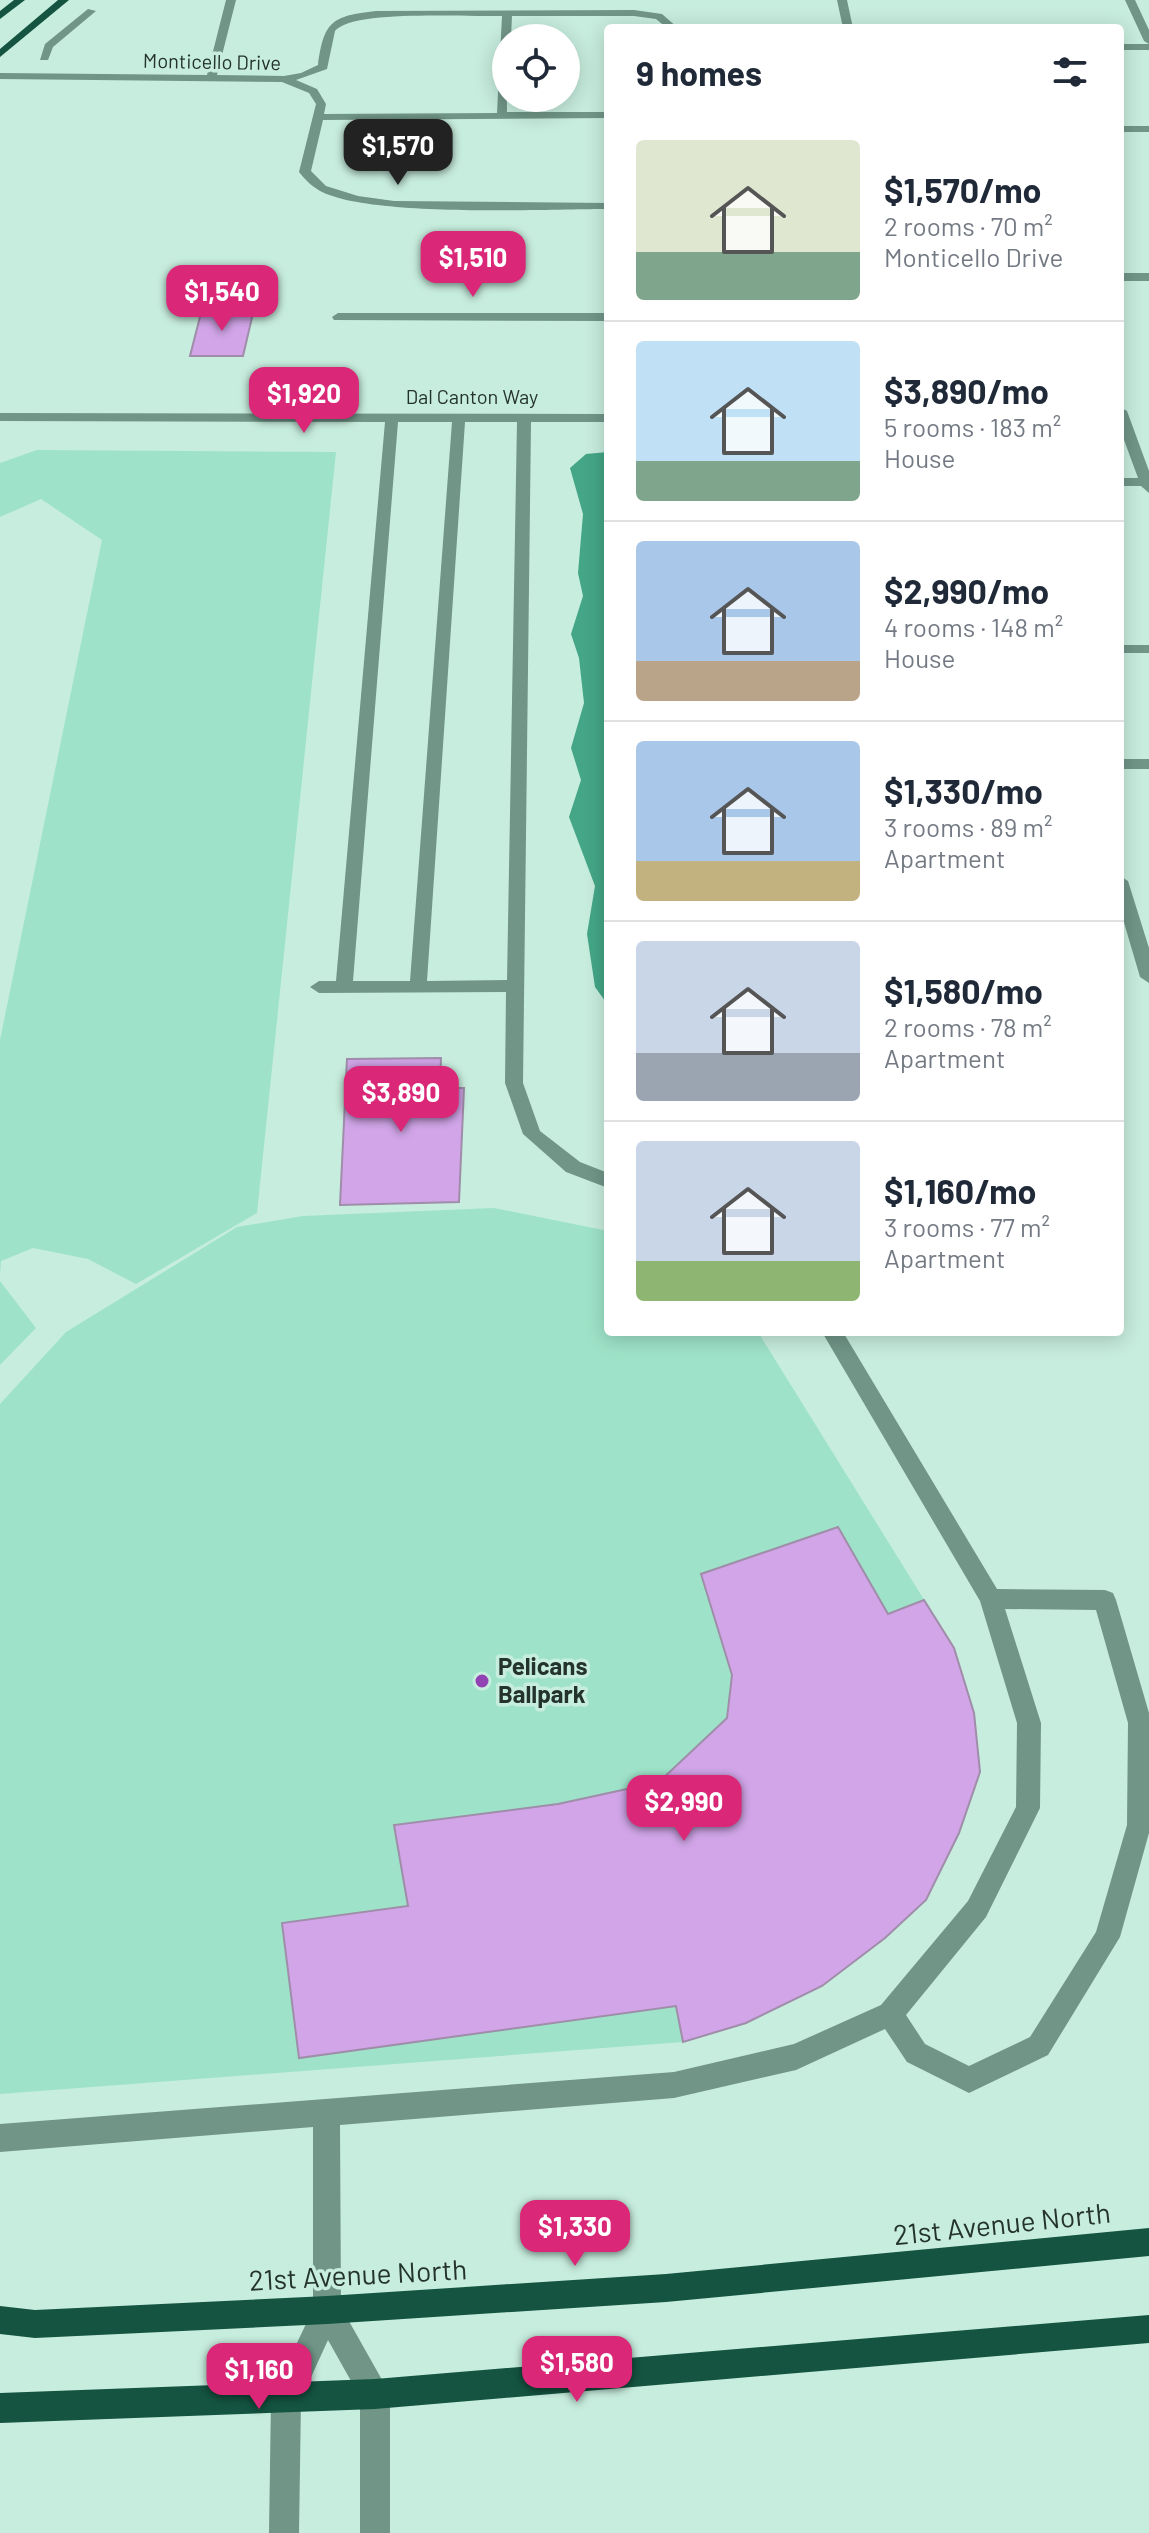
<!DOCTYPE html>
<html lang="en">
<head>
<meta charset="utf-8">
<style>
  :root { --surface:#fff; --page:#f2f2f3; --text:#1f2937; --muted:#747a83; --line:#e0e1e3; --accent:#db2777 }
  body { margin:0; font-family:Barlow,sans-serif; background:var(--page); color:var(--text); height:100vh; display:flex; flex-direction:column; font-size:30px; white-space:nowrap }
  * { box-sizing:border-box; margin:0 }
  p { font-size:26px; color:var(--muted) }
  .icon { flex:none; width:44px; height:44px; fill:none; stroke:currentColor; stroke-width:2; stroke-linecap:round; stroke-linejoin:round }
  .map { position:relative; flex:1; overflow:hidden }
  .drawer { position:absolute; left:604px; top:24px; width:520px; height:1312px; display:flex; flex-direction:column; background:var(--surface); border-radius:8px; box-shadow:0 4px 20px #0003 }
  .drawer>* { flex:none }
  .tools { position:absolute; left:492px; top:24px; display:grid; gap:16px }
  .tools a { display:grid; place-items:center; width:88px; height:88px; border-radius:50%; background:var(--surface); box-shadow:0 4px 20px #0003; font-size:40px }
  .price { position:absolute; translate:-50% -68px; padding:0 18px; border-radius:16px; background:var(--accent); color:#fff; font-size:26px; line-height:52px; filter:drop-shadow(0 2px 4px #0008) }
  .price::after { content:''; position:absolute; left:50%; top:48px; width:24px; height:18px; margin-left:-12px; background:inherit; clip-path:polygon(0 0,100% 0,50% 100%) }
  .price.active { background:#222; color:#fff }
  ul { padding:0; list-style:none }
  li { display:flex; align-items:center; gap:24px; height:200px; padding:0 32px }
  li+li { border-top:2px solid var(--line) }
  li span { display:grid; place-items:center; flex:none; width:224px; height:160px; border-radius:8px; color:#555 }
  li>.icon { margin-inline-start:auto }
  span .icon { width:96px; height:96px; fill:#fffc; stroke-width:1 }
  li b { font-size:34px }
  h2 { display:flex; justify-content:space-between; align-items:center; height:96px; padding:0 32px; font-size:34px }
  .map>svg:first-child { display:block }
</style>
</head>
<body>
<div class="map">
<svg width="1149" height="2533" viewBox="0 0 1149 2533">
  <rect width="100%" height="100%" fill="#c7edde"/>
  <path fill="#9ee3c9" d="M37,450L336,452L257,1213L136,1284L88,1259L33,1248L1,1261L0,1275V1040L102,540L41,499L0,517V463Z
    M494,1208L608,1231V1332H758L954,1648L974,1713L980,1772L959,1833L926,1900L885,1938L822,1986L746,2023L683,2042L0,2094V1404L66,1332L237,1227L303,1216Z
    M0,1281L36,1328L0,1365Z"/>
  <path fill="#44a686" d="M608,452V1005L595,987L587,934L595,886L569,817L581,780L571,748L584,703L579,658L571,634L583,596L578,573L583,514L570,468L586,454Z"/>
  <path fill="#d1a5e8" stroke="#9f8da9" stroke-width="2" d="M202,309H254L243,356H190Z
    M441,1058L440,1088H464L459,1202L340,1205L347,1059Z
    M838,1527L888,1614L924,1600L954,1648L974,1713L980,1772L959,1833L926,1900L885,1938L822,1986L746,2023L683,2042L676,2006L299,2058L282,1923L408,1906L394,1825L558,1804L659,1782L727,1718L732,1675L701,1574Z"/>
  <g fill="none" stroke-linecap="round" stroke-linejoin="round">
    <path fill="#719688" fill-rule="evenodd" d="M226,0H236L217,75L284,76L301,73L318,65C324,21 332,16 376,11L634,10L662,14L678,28H667L656,19L634,16H512L511,38H506L507,112H608V118L323,120L311,171L326,186L358,196L394,201L608,203V209C548,209 360,218 317,189C310,185 304,178 299,172L316,104L309,93L282,82L0,79V73L207,75ZM502,16L497,113L324,114L326,104L317,89L296,80L327,69L335,31C352,9 470,17 502,16Z
      M837,0H847L853,28H843Z
      M1125,0H1135L1149,30V50H1120V44H1149L1144,41Z
      M88,9L96,11L53,47L48,60H40L45,44Z
      M1120,126H1149V132H1120Z
      M1120,273H1149V281H1120Z
      M338,313H608V321L334,320L332,317Z
      M1120,407L1127,411L1149,471V493L1141,486H1120V478H1138L1120,429Z
      M0,413L608,414V422H531L523,1083L540,1131L580,1162L608,1173V1188L566,1172L523,1134L505,1083L506,992L319,993L310,987L319,981H336L385,422L0,421ZM398,422H452L410,981H353ZM465,422H517L507,980L427,981Z
      M1120,645H1149V653H1120Z
      M1120,759H1149V769H1120Z
      M1120,876L1128,881L1149,948V983L1140,977L1120,909Z
      M822,1332H843L997,1589L1105,1590L1113,1593L1116,1600L1149,1713V1833L1120,1937L1048,2055L969,2093L907,2062L885,2029L796,2070L674,2098L340,2125L341,2307L390,2394V2533H360V2397L328,2340L301,2399L299,2533H269L271,2398L313,2309V2127L0,2152V2124L674,2072L794,2044L881,2005L968,1901L1016,1807L1017,1723L980,1601ZM1005,1609L1096,1610L1128,1723L1127,1825L1096,1932L1030,2037L969,2066L925,2044L906,2015L986,1917L1040,1808L1041,1723Z"/>
    <path fill="#145441" fill-rule="evenodd" d="M14,0H25L0,19V11Z
      M58,0H69L0,57V49Z
      M1149,2228V2256L666,2302L327,2324L35,2338L0,2334V2306L35,2310L327,2296L666,2274Z
      M1149,2315V2343L375,2409L0,2423V2393L375,2379Z"/>
  </g>
  <circle fill="#9143b4" stroke="#c7edde" stroke-width="3" cx="482" cy="1681" r="8"/>
  <g text-anchor="middle" stroke-width="7" stroke-linejoin="round" paint-order="stroke">
    <g font-size="20" fill="#24332d" stroke="#c7edde">
      <text transform="translate(212 62) rotate(1)" y="7">Monticello Drive</text>
      <text x="472" y="404">Dal Canton Way</text>
    </g>
    <g font-size="24" font-weight="bold" fill="#24332d" stroke="#c7edde" text-anchor="start">
      <text x="498" y="1675">Pelicans<tspan x="498" dy="28">Ballpark</tspan></text>
    </g>
    <g font-size="28" fill="#24332d" stroke="#c7edde">
      <text transform="translate(1002 2224) rotate(-6)" y="10">21st Avenue North</text>
      <text transform="translate(358 2275) rotate(-3)" y="10">21st Avenue North</text>
    </g>
  </g>
</svg>
<div class="tools">
<a><svg class="icon" aria-label="locate" viewBox="0 0 24 24"><circle cx="12" cy="12" r="6"/><path d="M12 2v4M12 18v4M2 12h4M18 12h4"/></svg></a>
</div>
<b class="price active" style="left:398px;top:187px">$1,570</b>
<b class="price" style="left:473px;top:299px">$1,510</b>
<b class="price" style="left:222px;top:333px">$1,540</b>
<b class="price" style="left:304px;top:435px">$1,920</b>
<b class="price" style="left:401px;top:1134px">$3,890</b>
<b class="price" style="left:684px;top:1843px">$2,990</b>
<b class="price" style="left:575px;top:2268px">$1,330</b>
<b class="price" style="left:577px;top:2404px">$1,580</b>
<b class="price" style="left:259px;top:2411px">$1,160</b>
<section class="drawer">
<h2>9 homes<svg class="icon" aria-label="filters" viewBox="0 0 24 24"><path d="M4 7h16M4 17h16"/><circle cx="9" cy="7" r="2"/><circle cx="15" cy="17" r="2"/></svg></h2>
<ul>
<li><span style="background:linear-gradient(#dfe7d0 70%,#7fa58c 0)"><svg class="icon" aria-label="home" viewBox="0 0 24 24"><path d="M3 11l9-7 9 7M6 9v11h12V9"/></svg></span><div><b>$1,570/mo</b><p>2 rooms · 70 m²</p><p>Monticello Drive</p></div></li>
<li><span style="background:linear-gradient(#bfe0f5 75%,#7fa58c 0)"><svg class="icon" aria-label="home" viewBox="0 0 24 24"><path d="M3 11l9-7 9 7M6 9v11h12V9"/></svg></span><div><b>$3,890/mo</b><p>5 rooms · 183 m²</p><p>House</p></div></li>
<li><span style="background:linear-gradient(#a9c7e8 75%,#b9a48a 0)"><svg class="icon" aria-label="home" viewBox="0 0 24 24"><path d="M3 11l9-7 9 7M6 9v11h12V9"/></svg></span><div><b>$2,990/mo</b><p>4 rooms · 148 m²</p><p>House</p></div></li>
<li><span style="background:linear-gradient(#a9c7e8 75%,#c2b280 0)"><svg class="icon" aria-label="home" viewBox="0 0 24 24"><path d="M3 11l9-7 9 7M6 9v11h12V9"/></svg></span><div><b>$1,330/mo</b><p>3 rooms · 89 m²</p><p>Apartment</p></div></li>
<li><span style="background:linear-gradient(#c9d6e8 70%,#9aa5b1 0)"><svg class="icon" aria-label="home" viewBox="0 0 24 24"><path d="M3 11l9-7 9 7M6 9v11h12V9"/></svg></span><div><b>$1,580/mo</b><p>2 rooms · 78 m²</p><p>Apartment</p></div></li>
<li><span style="background:linear-gradient(#c9d6e8 75%,#8fb573 0)"><svg class="icon" aria-label="home" viewBox="0 0 24 24"><path d="M3 11l9-7 9 7M6 9v11h12V9"/></svg></span><div><b>$1,160/mo</b><p>3 rooms · 77 m²</p><p>Apartment</p></div></li>
</ul>
</section>
</div>
</body>
</html>
